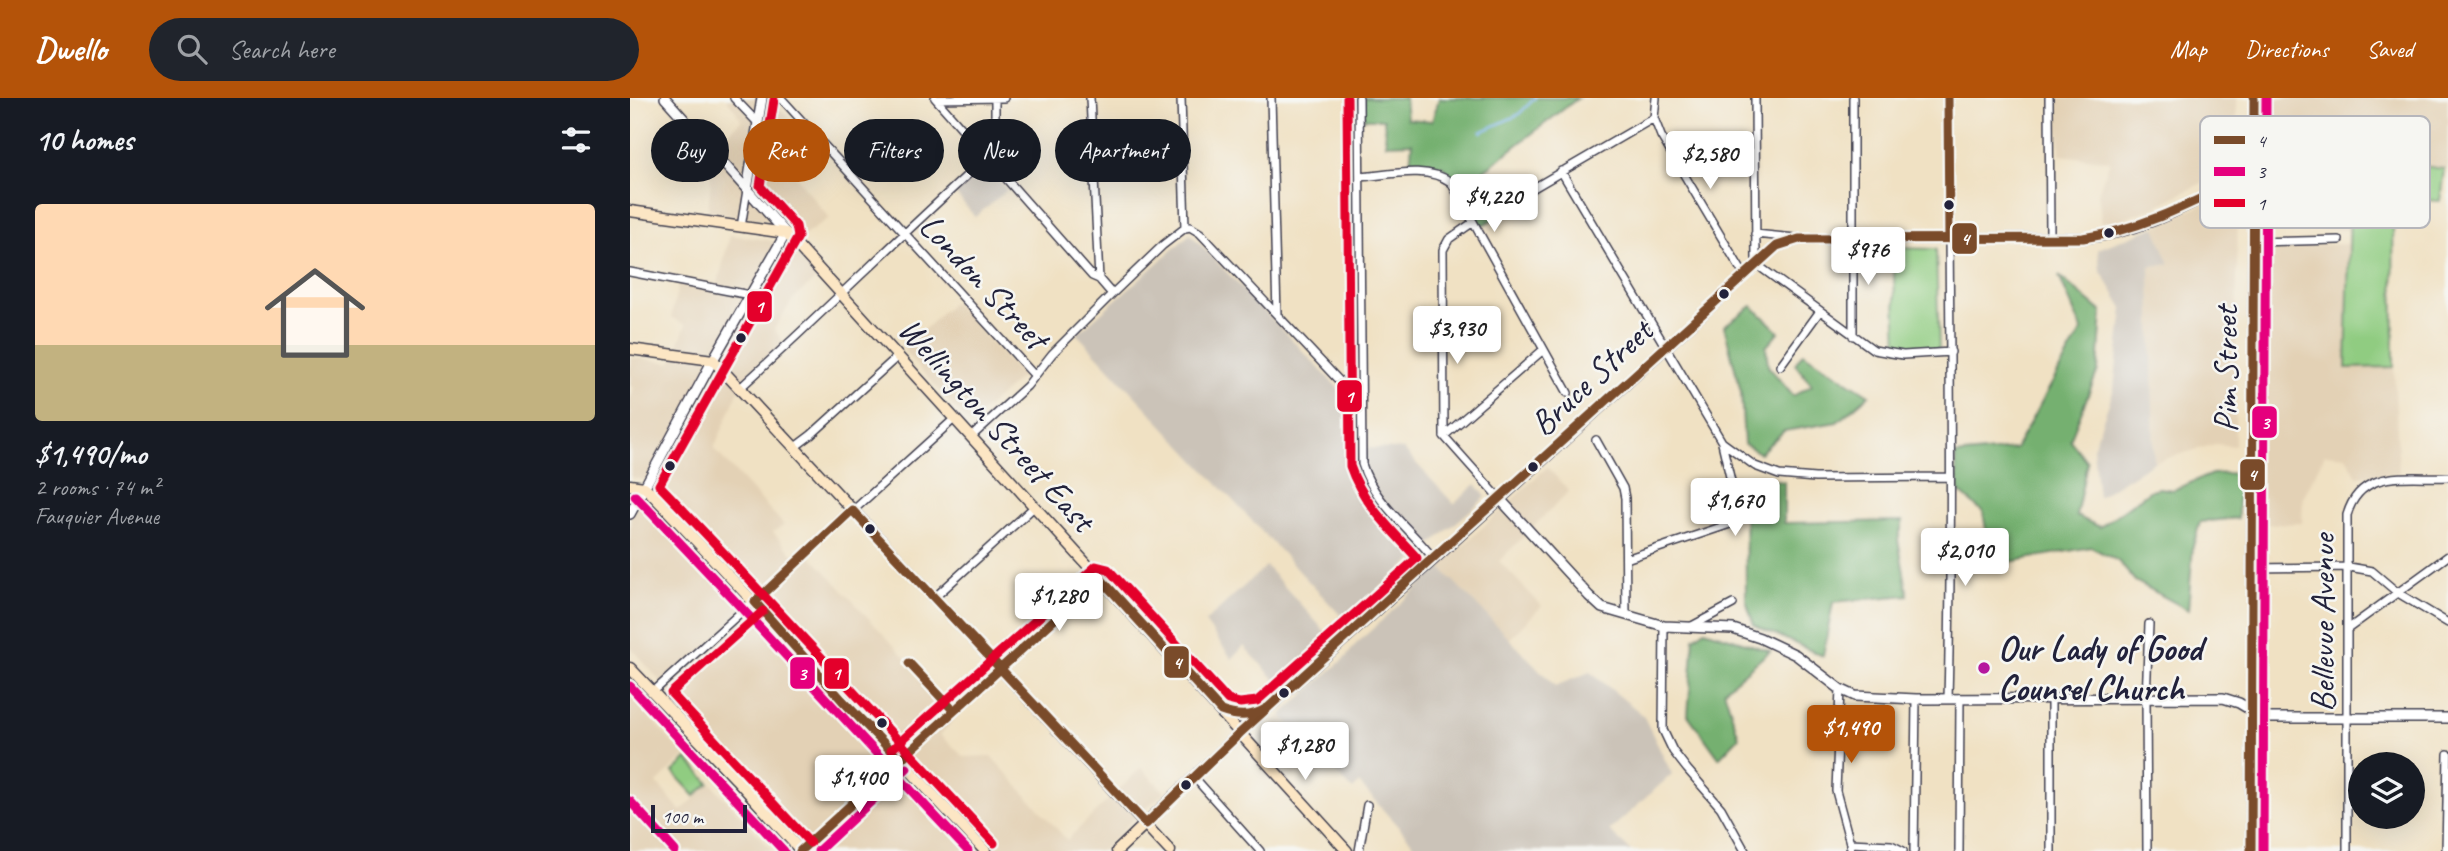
<!DOCTYPE html>
<html lang="en">
<head>
<meta charset="utf-8">
<style>
  :root { --surface:#171b24; --page:#20242c; --text:#f1f3f6; --muted:#9ea1a6; --line:#363941; --accent:#b45309 }
  body { margin:0; font-family:Caveat,sans-serif; background:var(--page); color:var(--text); height:100vh; display:flex; flex-direction:column; font-size:26px; white-space:nowrap }
  * { box-sizing:border-box; margin:0 }
  p { font-size:23px; color:var(--muted) }
  .icon { flex:none; width:38px; height:38px; fill:none; stroke:currentColor; stroke-width:2; stroke-linecap:round; stroke-linejoin:round }
  .map { position:relative; flex:1; overflow:hidden }
  .drawer { display:flex; flex-direction:column; background:var(--surface); width:630px }
  .drawer>* { flex:none }
  .hud { position:absolute; left:21px; top:21px; width:665px; height:63px; display:flex; gap:14px }
  .controls { position:absolute; left:1718px; top:654px; display:grid; gap:14px }
  .controls a { display:grid; place-items:center; width:77px; height:77px; border-radius:50%; background:var(--surface); box-shadow:0 7px 28px #0002; font-size:35px }
  .scale { position:absolute; left:21px; bottom:18px; width:96px; box-sizing:border-box; padding-left:7px; border:4px solid #22223b; border-top:0; font-size:19px; line-height:24px; white-space:nowrap; color:#22223b; -webkit-text-stroke:5px #f6f6f2; paint-order:stroke }
  .price { position:absolute; translate:-50% -60px; padding:0 16px; border-radius:7px; background:#fff; color:#222; font-size:23px; line-height:46px; filter:drop-shadow(0 2px 4px #0008) }
  .price::after { content:''; position:absolute; left:50%; top:42px; width:21px; height:16px; margin-left:-10px; background:inherit; clip-path:polygon(0 0,100% 0,50% 100%) }
  .price.active { background:var(--accent); color:#fff }
  ul { padding:0; list-style:none }
  li { display:grid; align-content:center; gap:14px; height:371px; padding:0 35px }
  li+li { border-top:2px solid var(--line) }
  li span { display:grid; place-items:center; height:217px; border-radius:7px; color:#555 }
  li>.icon { margin-inline-start:auto }
  span .icon { width:126px; height:126px; fill:#fffc; stroke-width:1 }
  li b { font-size:30px }
  h2 { display:flex; justify-content:space-between; align-items:center; height:84px; padding:0 35px; font-size:30px }
  .pill { padding:0 24px; border-radius:32px; background:var(--surface); box-shadow:0 7px 28px #0002; font-size:24px; line-height:63px }
  .pill.active { background:var(--accent); color:#fff }
  header { display:flex; align-items:center; gap:42px; box-sizing:border-box; height:98px; padding:0 35px; background:var(--accent); color:#fff }
  header strong { font-size:33px }
  nav { display:flex; gap:38px; margin-inline-start:auto; font-size:24px }
  .search { width:490px; height:63px; background:var(--page); display:flex; align-items:center; gap:18px; box-sizing:border-box; padding:0 24px; border-radius:38px; color:var(--muted); font-size:26px }
  main { display:flex; flex:1; min-height:0 }
  .map>svg:first-child { display:block }
</style>
</head>
<body>
<header>
<strong>Dwello</strong>
<div class="search"><svg class="icon" aria-label="search" viewBox="0 0 24 24"><circle cx="10" cy="10" r="6"/><path d="M15 15l6 6"/></svg>Search here</div>
<nav><a>Map</a><a>Directions</a><a>Saved</a></nav>
</header>
<main>
<section class="drawer">
<h2>10 homes<svg class="icon" aria-label="filters" viewBox="0 0 24 24"><path d="M4 7h16M4 17h16"/><circle cx="9" cy="7" r="2"/><circle cx="15" cy="17" r="2"/></svg></h2>
<ul>
<li><span style="background:linear-gradient(#ffd9b3 65%,#c2b280 0)"><svg class="icon" aria-label="home" viewBox="0 0 24 24"><path d="M3 11l9-7 9 7M6 9v11h12V9"/></svg></span><div><b>$1,490/mo</b><p>2 rooms · 74 m²</p><p>Fauquier Avenue</p></div></li>
</ul>
</section>
<div class="map">
<svg width="1818" height="753" viewBox="0 0 1818 753">
  <rect width="100%" height="100%" fill="#f6f6f2"/>
  <filter id="ink" filterUnits="userSpaceOnUse"><feTurbulence type="fractalNoise" baseFrequency=".0143" numOctaves="2"/><feDisplacementMap in="SourceGraphic" scale="14" xChannelSelector="R" yChannelSelector="G"/><feConvolveMatrix kernelMatrix="1 2 1 2 8 2 1 2 1" color-interpolation-filters="sRGB"/></filter>
  <filter id="wash" filterUnits="userSpaceOnUse"><feTurbulence type="fractalNoise" baseFrequency=".00686" numOctaves="4" result="noise"/><feDisplacementMap in="SourceGraphic" scale="28" xChannelSelector="R" yChannelSelector="G"/><feGaussianBlur stdDeviation="1.57" result="paint"/><feColorMatrix in="noise" values="0 0 0 0 0 0 0 0 0 0 0 0 0 0 0 0 0 1.4 0 .05"/><feComposite in="paint" operator="in"/></filter>
  <g filter="url(#wash)">
    <rect width="100%" height="100%" fill="#f0e1c3"/>
    <path fill="#e3d1b5" d="M96,0H140L174,37L164,46L172,67L165,77L199,120L172,139L150,120L132,123L78,114L81,80L74,60L112,22Z
      M1428,0H1607L1605,68L1523,110L1472,128L1468,95L1480,63L1430,57Z
      M1633,0H1818V69L1814,71L1773,65L1775,37L1722,35L1720,132L1631,131Z
      M1608,90L1605,348L1585,346L1524,364L1520,168L1540,166L1525,129Z
      M100,137L138,142L161,149L186,181L163,201L144,231L153,244L122,274L108,294L84,351L154,427L143,434L165,459L173,451L183,460L328,617L310,637L334,659L361,658L437,742L511,670L535,694L500,724L472,753H182L0,549V394L11,397L41,425L55,412L30,386L0,379V303L4,289L0,288V259L41,265L56,227L41,219L50,180L88,185Z
      M1719,146L1716,269H1764L1769,375L1727,378L1716,358L1695,356L1673,399L1672,425L1627,427L1630,149Z
      M323,204L392,278L339,326L273,252Z
      M917,369L939,393L869,463L912,508L879,541L810,469Z
      M0,598L55,658L27,685L51,713L81,685L143,753H0Z
      M651,617L687,655L663,679L629,639Z"/>
    <path fill="#cbc3b8" d="M355,67L377,92L345,119L325,95Z
      M1525,129L1540,166L1520,168L1524,364L1468,399L1463,350L1484,291L1493,210L1470,172L1468,151Z
      M560,136L715,297L721,315L723,350L773,351L824,406L846,386L856,399L714,521L447,236Z
      M636,468L699,538L648,585L614,548L602,561L575,524Z
      M810,469L925,588L960,574L1013,617L1042,676L979,733L1001,753H790L729,685L723,692L651,617L716,559L726,546Z"/>
    <path fill="#90cc81" stroke="#59775e" stroke-width="2" d="M1722,34L1775,36L1773,65L1814,71L1810,103L1763,100L1764,269L1716,270Z
      M1263,150L1306,151L1309,251H1267Z
      M57,661L79,685L65,698L43,674Z"/>
    <path fill="#74b06f" stroke="#4b6955" stroke-width="2" d="M734,0H775L777,21L802,23L809,0H948L852,74L879,112L851,128L831,90L813,68L780,66L782,45L756,46L754,21H734Z
      M1429,178L1472,214L1468,272L1440,342L1457,364L1446,418L1470,429L1521,392L1529,390L1543,392L1582,376L1608,375V420L1570,424L1563,448L1558,512L1505,483L1488,463L1461,449L1362,467L1353,414L1329,394L1325,357L1385,351L1452,232Z
      M1122,208L1149,234L1136,249L1138,268L1163,298L1182,287L1165,266L1173,255L1239,297L1207,324L1154,333L1130,355L1114,346L1111,294L1094,228Z
      M1115,380L1154,384V425L1273,423L1268,442L1278,497L1203,504L1193,558L1124,527L1116,502Z
      M1075,532L1140,553L1094,592L1109,639L1089,660L1058,617L1064,540Z"/>
    <g fill="none" stroke-linecap="round" stroke-linejoin="round">
      <path stroke="#88bbf6" stroke-width="2" d="M851,34L888,17L905,0"/>
    </g>
  </g>
  <g filter="url(#ink)">
    <g fill="none" stroke-linecap="round" stroke-linejoin="round">
      <defs>
        <path id="minor" d="M104,0L127,24
          M151,0L405,278
          M305,0L462,178L469,181L482,196
          M460,0L469,181
          M551,0L555,130
          M641,0L647,216
          M729,0L732,366C744,405 780,430 804,461
          M1026,0L1024,20L1031,38L1114,177
          M1125,0L1126,166L1244,252L1273,257L1321,254
          M1318,0C1319,200 1323,400 1318,601
          M1419,0L1420,139
          M306,1L374,0
          M931,73L1092,344L1125,368L1149,377L1185,380L1320,379
          M730,79C759,77 796,67 821,84L938,295
          M883,102L1024,20
          M842,125L819,141L813,152L814,338L870,401
          M111,129L117,92
          M555,130L560,129L570,135L715,289L732,297
          M1125,136L1166,140
          M1623,144L1709,142
          M0,174L120,197
          M1223,238V0
          M1150,268L1190,213
          M110,290C194,214 273,135 357,59L365,44V0
          M814,338L913,252
          M341,339L397,288L422,256L482,196L533,147L555,130
          M966,342L993,390L995,400L996,517
          M165,349L181,337L268,258
          M996,461L1106,424L1108,413L1092,345
          M1622,470L1719,469L1742,473L1768,495L1818,525
          M303,501L404,409
          M1034,528L1033,632L1043,653L1057,671L1091,710L1115,753
          M1060,529L1103,506
          M1719,530L1818,458
          M1210,591L1206,693L1220,745V753
          M23,594L324,321
          M1421,600V753
          M564,679L630,753
          M1220,745L1261,747L1273,753
          M170,753L470,480
          M729,753L737,707
          M1284,753L1286,601
          M1329,753L1330,600
          M1517,753L1516,601L1519,526
          M1717,753V417C1731,369 1777,381 1818,379
          M1816,753L1818,656"/>
        <path id="tertiary" d="M117,92L132,0
          M870,401L959,498L972,510L1034,528L1103,531L1130,540L1166,557L1210,591L1225,598L1286,601L1593,600L1609,605L1634,620H1818
          M0,416L83,262L156,135L35,0"/>
        <path id="secondary" d="M0,113L156,135L717,753
          M0,251L83,262L540,753
          M0,387L14,389L19,393C132,512 243,633 355,753
          M0,570L106,681L171,753
          M593,614L609,618L629,615
          M487,753L610,635L804,461L1147,148L1169,141L1453,140C1515,134 1568,101 1623,75
          M1621,753L1624,0"/>
      </defs>
      <use href="#minor" stroke="#413f4f" stroke-width="10"/>
      <use href="#tertiary" stroke="#413f4f" stroke-width="12"/>
      <use href="#secondary" stroke="#413f4f" stroke-width="13"/>
      <use href="#minor" stroke="#fff" stroke-width="7"/>
      <use href="#tertiary" stroke="#fff" stroke-width="9"/>
      <use href="#secondary" stroke="#fce6c4" stroke-width="10"/>
      <defs>
        <path id="bus-1" d="M1318,0L1319,141
          M470,480L591,613C607,619 622,620 637,610
          M279,565L323,612
          M269,661L212,602L125,504L222,412L516,726L610,635L1147,148L1169,141L1453,140C1515,131 1567,102 1623,75
          M170,753L470,480
          M1621,753L1624,0"/>
        <path id="bus-2" d="M5,398C118,514 226,635 338,753
          M0,588L154,753
          M0,703L45,753
          M188,753L277,670
          M1633,753L1636,0"/>
        <path id="bus-3" d="M144,2L130,88L166,128L168,139L29,387C143,505 252,626 364,745
          M133,513L41,595L180,745
          M261,652L466,468L478,471L598,602L610,605L627,603L787,460C761,431 733,406 720,368L717,0"/>
      </defs>
      <use href="#bus-1" stroke="#f6f6f2" stroke-width="14"/>
      <use href="#bus-2" stroke="#f6f6f2" stroke-width="14"/>
      <use href="#bus-3" stroke="#f6f6f2" stroke-width="14"/>
      <use href="#bus-1" stroke="#7a4b2a" stroke-width="9"/>
      <use href="#bus-2" stroke="#e5007d" stroke-width="9"/>
      <use href="#bus-3" stroke="#e4002b" stroke-width="9"/>
    </g>
  </g>
  <g fill="#22223b" stroke="#f6f6f2" stroke-width="2.5">
    <circle cx="1319" cy="107" r="6"/>
    <circle cx="1479" cy="135" r="6"/>
    <circle cx="1094" cy="196" r="6"/>
    <circle cx="111" cy="240" r="6"/>
    <circle cx="40" cy="368" r="6"/>
    <circle cx="903" cy="369" r="6"/>
    <circle cx="240" cy="431" r="6"/>
    <circle cx="654" cy="595" r="6"/>
    <circle cx="252" cy="625" r="6"/>
    <circle cx="556" cy="687" r="6"/>
  </g>
  <circle fill="#b5179e" stroke="#f6f6f2" stroke-width="2.5" cx="1354" cy="570" r="7"/>
  <g text-anchor="middle" stroke-width="5" stroke-linejoin="round" paint-order="stroke">
    <g font-size="35" fill="#22223b" stroke="#f6f6f2">
      <text transform="translate(354 183) rotate(47)" y="12">London Street</text>
      <text transform="translate(1595 271) rotate(-90)" y="12">Pim Street</text>
      <text transform="translate(961 279) rotate(-43)" y="12">Bruce Street</text>
      <text transform="translate(367 326) rotate(48)" y="12">Wellington Street East</text>
      <text transform="translate(1692 525) rotate(-90)" y="12">Bellevue Avenue</text>
    </g>
    <g font-size="35" font-weight="bold" fill="#22223b" stroke="#f6f6f2" text-anchor="start">
      <text x="1368" y="562">Our Lady of Good<tspan x="1368" dy="40">Counsel Church</tspan></text>
    </g>
  </g>
  <rect x="1570" y="18" width="230" height="112" rx="10" fill="#f6f6f2" stroke="#b6b6bb" stroke-width="2"/>
  <rect x="1584" y="38" width="31" height="8" fill="#7a4b2a"/>
  <rect x="1584" y="69" width="31" height="9" fill="#e5007d"/>
  <rect x="1584" y="101" width="31" height="8" fill="#e4002b"/>
  <g font-size="19" fill="#22223b">
    <text x="1627" y="49">4</text>
    <text x="1627" y="80">3</text>
    <text x="1627" y="112">1</text>
  </g>
  <g stroke="#f6f6f2" stroke-width="2.5">
    <rect x="1321" y="124" width="27" height="33" rx="7" fill="#7a4b2a"/>
    <rect x="116" y="192" width="27" height="33" rx="7" fill="#e4002b"/>
    <rect x="706" y="281" width="27" height="34" rx="7" fill="#e4002b"/>
    <rect x="1621" y="307" width="27" height="34" rx="7" fill="#e5007d"/>
    <rect x="1609" y="360" width="27" height="33" rx="7" fill="#7a4b2a"/>
    <rect x="533" y="547" width="27" height="34" rx="7" fill="#7a4b2a"/>
    <rect x="159" y="558" width="27" height="34" rx="7" fill="#e5007d"/>
    <rect x="193" y="559" width="27" height="33" rx="7" fill="#e4002b"/>
  </g>
  <g font-size="19" text-anchor="middle" font-weight="bold" fill="#fff">
    <text x="1335" y="147">4</text>
    <text x="129" y="215">1</text>
    <text x="719" y="305">1</text>
    <text x="1635" y="331">3</text>
    <text x="1622" y="383">4</text>
    <text x="547" y="571">4</text>
    <text x="172" y="582">3</text>
    <text x="206" y="582">1</text>
  </g>
</svg>
<div class="controls">
<a><svg class="icon" aria-label="layers" viewBox="0 0 24 24"><path d="M12 4l9 5-9 5-9-5zM3 14l9 5 9-5"/></svg></a>
</div>
<div class="scale">100 m</div>
<b class="price" style="left:1080px;top:93px">$2,580</b>
<b class="price" style="left:864px;top:136px">$4,220</b>
<b class="price" style="left:1238px;top:189px">$976</b>
<b class="price" style="left:827px;top:268px">$3,930</b>
<b class="price" style="left:1105px;top:440px">$1,670</b>
<b class="price" style="left:1335px;top:490px">$2,010</b>
<b class="price" style="left:429px;top:535px">$1,280</b>
<b class="price active" style="left:1221px;top:667px">$1,490</b>
<b class="price" style="left:675px;top:684px">$1,280</b>
<b class="price" style="left:229px;top:717px">$1,400</b>
<div class="hud">
<a class="pill">Buy</a>
<a class="pill active">Rent</a>
<a class="pill">Filters</a>
<a class="pill">New</a>
<a class="pill">Apartment</a>
</div>
</div>
</main>
</body>
</html>
